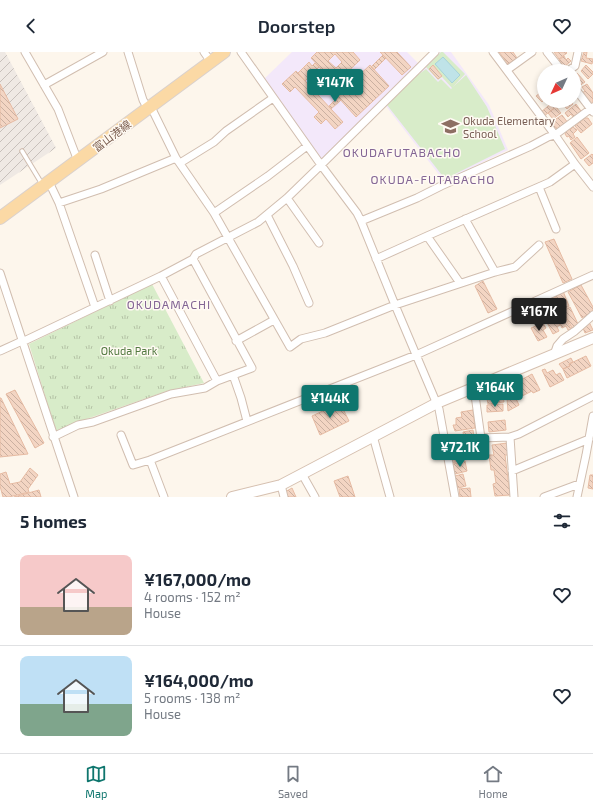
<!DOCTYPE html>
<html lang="en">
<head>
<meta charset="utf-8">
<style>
  :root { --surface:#fff; --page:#f6f6f7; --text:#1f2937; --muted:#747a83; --line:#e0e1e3; --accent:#0f766e }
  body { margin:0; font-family:"Exo 2","Noto Sans JP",sans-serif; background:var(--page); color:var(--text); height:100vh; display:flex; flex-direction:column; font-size:15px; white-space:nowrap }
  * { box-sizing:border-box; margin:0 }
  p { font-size:13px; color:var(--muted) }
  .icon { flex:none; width:22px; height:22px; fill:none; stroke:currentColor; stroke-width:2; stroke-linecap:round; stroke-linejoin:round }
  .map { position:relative; height:445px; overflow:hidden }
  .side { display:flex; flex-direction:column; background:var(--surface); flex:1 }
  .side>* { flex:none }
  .needle { width:26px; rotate:226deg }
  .buttons { position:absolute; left:537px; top:12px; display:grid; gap:8px }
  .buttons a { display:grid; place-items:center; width:44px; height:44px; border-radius:50%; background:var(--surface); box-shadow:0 2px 6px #0003; font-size:20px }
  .price { position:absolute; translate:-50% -34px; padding:0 9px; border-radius:4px; background:var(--accent); color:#fff; font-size:13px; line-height:26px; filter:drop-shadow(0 1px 2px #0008) }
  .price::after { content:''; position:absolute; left:50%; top:24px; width:12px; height:9px; margin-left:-6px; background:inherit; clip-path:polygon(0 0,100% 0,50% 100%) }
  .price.current { background:#222; color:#fff }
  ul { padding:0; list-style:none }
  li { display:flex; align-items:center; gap:12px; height:100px; padding:0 20px }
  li+li { border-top:1px solid var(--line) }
  li span { display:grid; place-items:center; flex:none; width:112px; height:80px; border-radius:8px; color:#555 }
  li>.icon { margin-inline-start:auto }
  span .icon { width:48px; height:48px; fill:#fffc; stroke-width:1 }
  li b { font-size:17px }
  h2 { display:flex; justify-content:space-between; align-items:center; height:48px; padding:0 20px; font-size:17px }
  header { display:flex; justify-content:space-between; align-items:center; height:52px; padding:0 20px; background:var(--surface); font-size:18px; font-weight:600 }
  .tabs { display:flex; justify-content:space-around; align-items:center; height:56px; border-top:1px solid var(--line); background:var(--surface); font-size:11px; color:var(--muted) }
  .tabs a { display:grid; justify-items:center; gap:2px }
  .tabs .current { color:var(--accent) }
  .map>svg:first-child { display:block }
</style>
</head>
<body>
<header><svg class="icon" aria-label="back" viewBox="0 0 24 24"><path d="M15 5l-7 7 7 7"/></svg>Doorstep<svg class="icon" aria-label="heart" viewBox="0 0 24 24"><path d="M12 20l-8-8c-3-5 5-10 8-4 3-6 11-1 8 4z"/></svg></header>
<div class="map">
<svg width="593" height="445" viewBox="0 0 593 445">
  <defs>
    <pattern id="industrial-furrows" width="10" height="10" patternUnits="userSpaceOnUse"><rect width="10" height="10" fill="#efe9e4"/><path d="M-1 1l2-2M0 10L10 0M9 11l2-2" fill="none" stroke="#c7c0bb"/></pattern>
    <pattern id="park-tufts" width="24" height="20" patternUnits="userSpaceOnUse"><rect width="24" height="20" fill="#d8ecc9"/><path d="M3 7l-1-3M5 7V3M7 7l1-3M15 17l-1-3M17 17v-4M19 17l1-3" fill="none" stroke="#b4c2a5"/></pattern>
    <pattern id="building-back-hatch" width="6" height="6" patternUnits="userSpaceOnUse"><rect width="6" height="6" fill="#f3d5c3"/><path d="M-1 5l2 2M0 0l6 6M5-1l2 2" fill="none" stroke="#cab0a1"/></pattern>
  </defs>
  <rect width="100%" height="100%" fill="#fdf6ec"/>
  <path fill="url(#industrial-furrows)" d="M0,0H5L56,96L0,133Z"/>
  <path fill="#f3e8fa" d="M292,0H407L423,16L440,0H451L489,53L508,98L444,129L382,49L321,107L264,27Z"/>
  <path fill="url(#park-tufts)" d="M152,232L204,331L167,339L75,371L56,379L29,292Z"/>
  <path fill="#d8ecc9" d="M441,0H443L465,22L453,35L466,23L487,55L505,97L445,127L387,53L418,20L419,22L426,17L438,30L441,27L451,37L452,36L442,25L438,28L426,15Z"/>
  <path fill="#bfe3e8" stroke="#a5d3da" d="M443,5L460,23L452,31L435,12Z"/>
  <path fill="url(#building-back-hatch)" stroke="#e6bba3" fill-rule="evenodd" d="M317,0H353L360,8L335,32L311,6ZM335,2L342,10L336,16L328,9Z
    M380,0H397L411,15L402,23Z
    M499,0H513L517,6L508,12Z
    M554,0H566L567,1L559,7Z
    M584,0H587L586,6L593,7L592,12L581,9Z
    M383,3L386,6L374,18L371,15Z
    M564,4L566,8L568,6L571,9L564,15L559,8Z
    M309,10L312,14L315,11L319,15L305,29L298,21Z
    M370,13L389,34L356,65L337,44Z
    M433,13L442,24L438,27L429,17Z
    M586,13L593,20V22L588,27L581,19Z
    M296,19L343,70L335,77L326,67L321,72L314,65L319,60L295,35L290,40L282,32Z
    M350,19L356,26L353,29L346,22Z
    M577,21L585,30L576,36L574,33V24Z
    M0,32L18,67L0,76Z
    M587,32L593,41V53L592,54L582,41L585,39L582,35Z
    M544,38V48L542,50L536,44Z
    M338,45L341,48L331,57L329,54Z
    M562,49H571L573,52L567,57L561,50Z
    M553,50L557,54L544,64L541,60Z
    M576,52L581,59L573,65L571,62L568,65L565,61Z
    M556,55L561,61L553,67L548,61Z
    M562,63L568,71L557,77L556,75L554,76L550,71Z
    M585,66H588L592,72L581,81L575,74Z
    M573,75L577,78L573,82L575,85L571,88L569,84L567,85L565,82L566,80L565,79L569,76L570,78Z
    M577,85L589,101L581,107L570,91Z
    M592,102L593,103V111L589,114L584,108Z
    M554,187L572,227L563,231L545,190Z
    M483,229L497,257L488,261L475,234Z
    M581,233L593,255V259L582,266L568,240Z
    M563,239L569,254L562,258L555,243Z
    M554,243L564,264L560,266L558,262H555L548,246Z
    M548,246L552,255L549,257L552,262L549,264L542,249Z
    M540,251L546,264L542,267L536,253Z
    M570,255L578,272L572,276L563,259Z
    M554,263L560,273L557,275L559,279L553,282L545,267Z
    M565,265L571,277L568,278L566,274L562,276L558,268Z
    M589,270L593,278L585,281L583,276Z
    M543,271L546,276L543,278L547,285L538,289L531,276Z
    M586,304L591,314L567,326L563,317L570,314L569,312Z
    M571,306L573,310L569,312L570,314L563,317L559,312Z
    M545,317L547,321L553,318L556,323L560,321L564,328L550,335L542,318Z
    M532,322L540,338L533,341L532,339L516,347L513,341L522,336L519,329Z
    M509,332L519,353L508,359L506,333Z
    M15,338L44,391L35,396L6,342Z
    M502,339L504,350L488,352L486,342Z
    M0,346H1L28,402L0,405Z
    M340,351L349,369L320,383L312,364Z
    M503,352V359L487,360V353Z
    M473,358L475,376L455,379L453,373H456V366L462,365L461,360Z
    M505,368L506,378L489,380L488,370Z
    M473,378L474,385L464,387L463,380Z
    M477,388L479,400L462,403L463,408L452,411L449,394Z
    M507,391L508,403H505L510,443L495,444L493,432L496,431L494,418H491L489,403H494L492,393Z
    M465,409L467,419L455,422L453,412Z
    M30,416L38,423L28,437L29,440L9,445H3L0,434V422L6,420L10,432L20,430Z
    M463,422L466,434L458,436L455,424Z
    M590,423H593V437L588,436Z
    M348,424L355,445H340L334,429Z
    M292,436L296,445H287L285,440Z
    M470,436L471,445H460L459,437Z
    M39,438L41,445H14Z"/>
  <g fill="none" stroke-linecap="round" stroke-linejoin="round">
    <defs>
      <path id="lane" d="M22,99L42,132"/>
      <path id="street" d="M25,0L58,57L78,109
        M128,0L143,48L148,57
        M204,0L211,10
        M241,0L321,113L357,161L361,169L395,253L439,357L455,445
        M493,0L555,83L575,112L593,135
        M547,0L562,19
        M507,18L532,0
        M568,19L575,14L578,0
        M44,33L103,0
        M574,35L593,60
        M151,55L176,106L214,161L290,295L301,287L325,281L395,253L495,220L515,215L539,193
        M180,111L214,90L226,79L273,46
        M49,130L59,151L101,137L176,106
        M539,135L556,177
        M287,146L319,191
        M59,151L95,255
        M214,161L268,124L307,94
        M267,163L293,214L309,251
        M465,167L495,220
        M361,169L417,146L441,134L531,94L548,85L555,83L593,55
        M427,184L460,231
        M95,203L110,249
        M376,207L427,184L550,130L575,112
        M0,221L74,445
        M161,224L217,329
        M236,289L274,268
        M22,290L161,224L193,207L196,202L258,170L287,146L321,113L435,0
        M0,299L22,289
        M554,303L557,294L563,287L575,279L593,263
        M233,323L241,346L247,369
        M474,336L481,386L510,385L519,382L593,344
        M121,383L133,413L150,408
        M373,384L390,445
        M53,385L78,373L93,370L171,342L205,336L217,329L252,316L193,207
        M510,385L514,445
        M512,419L589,387
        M302,422L315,445
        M281,433L284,445
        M164,445L150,408L416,303L593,223
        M544,445L579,432
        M577,445L586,403L593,364"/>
      <path id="secondary" d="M232,445L281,433L302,422L437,351L593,286"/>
      <path id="primary" d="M0,166L224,0"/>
    </defs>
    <use href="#lane" stroke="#d1beb0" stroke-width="5.5"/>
    <use href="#street" stroke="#d1beb0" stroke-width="9"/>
    <use href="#secondary" stroke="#d6c0b0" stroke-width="12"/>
    <use href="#primary" stroke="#dad1cd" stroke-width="14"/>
    <use href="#lane" stroke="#fff" stroke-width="3.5"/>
    <use href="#street" stroke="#fff" stroke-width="7"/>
    <use href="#secondary" stroke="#fff" stroke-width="10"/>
    <use href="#primary" stroke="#fbd9a5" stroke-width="12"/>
  </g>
  <defs>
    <symbol id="school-bare" viewBox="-9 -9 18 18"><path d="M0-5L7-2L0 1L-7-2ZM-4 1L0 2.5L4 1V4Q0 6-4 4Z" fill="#8d6e63" stroke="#fffaf3" stroke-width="2.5" paint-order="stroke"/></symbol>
  </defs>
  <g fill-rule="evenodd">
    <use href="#school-bare" x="438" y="62" width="25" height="25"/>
  </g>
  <g text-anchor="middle" stroke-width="3" stroke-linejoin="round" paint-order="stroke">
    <g font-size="11" fill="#785e54" stroke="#fffaf3" text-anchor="start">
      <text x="463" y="73">Okuda Elementary<tspan x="463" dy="13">School</tspan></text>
    </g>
    <g font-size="11" fill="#7a5c4d" stroke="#fffaf3">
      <text transform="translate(112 84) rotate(-37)" y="4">富山港線</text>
    </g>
    <g font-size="11" fill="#537a41" stroke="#fffaf3">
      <text x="129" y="303">Okuda Park</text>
    </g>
    <g font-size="12" letter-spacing="1" fill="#846695" stroke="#fffaf3">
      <text x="402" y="105">OKUDAFUTABACHO</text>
      <text x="433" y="132">OKUDA-FUTABACHO</text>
      <text x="169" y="257">OKUDAMACHI</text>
    </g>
  </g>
</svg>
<div class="buttons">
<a><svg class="needle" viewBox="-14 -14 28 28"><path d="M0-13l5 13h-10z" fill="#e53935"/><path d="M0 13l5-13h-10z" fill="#747a83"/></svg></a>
</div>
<b class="price" style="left:335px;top:51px">¥147K</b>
<b class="price current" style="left:539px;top:280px">¥167K</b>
<b class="price" style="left:495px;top:356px">¥164K</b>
<b class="price" style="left:330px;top:367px">¥144K</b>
<b class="price" style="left:460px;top:416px">¥72.1K</b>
</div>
<section class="side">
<h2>5 homes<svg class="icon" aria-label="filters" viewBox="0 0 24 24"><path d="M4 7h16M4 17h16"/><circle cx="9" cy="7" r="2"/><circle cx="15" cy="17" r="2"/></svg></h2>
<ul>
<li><span style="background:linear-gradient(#f6c9c9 65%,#b9a48a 0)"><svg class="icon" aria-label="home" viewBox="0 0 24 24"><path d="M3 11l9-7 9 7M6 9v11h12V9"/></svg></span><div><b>¥167,000/mo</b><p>4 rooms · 152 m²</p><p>House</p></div><svg class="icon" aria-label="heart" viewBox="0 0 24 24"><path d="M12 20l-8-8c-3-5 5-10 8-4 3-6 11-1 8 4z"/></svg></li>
<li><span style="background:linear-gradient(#bfe0f5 60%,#7fa58c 0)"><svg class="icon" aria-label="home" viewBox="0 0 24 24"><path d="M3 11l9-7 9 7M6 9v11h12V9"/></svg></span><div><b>¥164,000/mo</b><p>5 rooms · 138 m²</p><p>House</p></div><svg class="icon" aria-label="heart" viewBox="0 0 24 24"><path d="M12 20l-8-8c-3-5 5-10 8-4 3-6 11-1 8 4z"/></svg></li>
</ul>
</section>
<nav class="tabs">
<a class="current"><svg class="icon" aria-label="map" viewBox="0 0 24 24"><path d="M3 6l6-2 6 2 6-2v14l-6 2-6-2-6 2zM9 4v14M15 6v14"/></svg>Map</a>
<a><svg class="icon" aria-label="saved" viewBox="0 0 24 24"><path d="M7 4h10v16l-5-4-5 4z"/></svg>Saved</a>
<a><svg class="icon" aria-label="home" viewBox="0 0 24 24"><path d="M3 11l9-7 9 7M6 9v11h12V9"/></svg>Home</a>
</nav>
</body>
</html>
